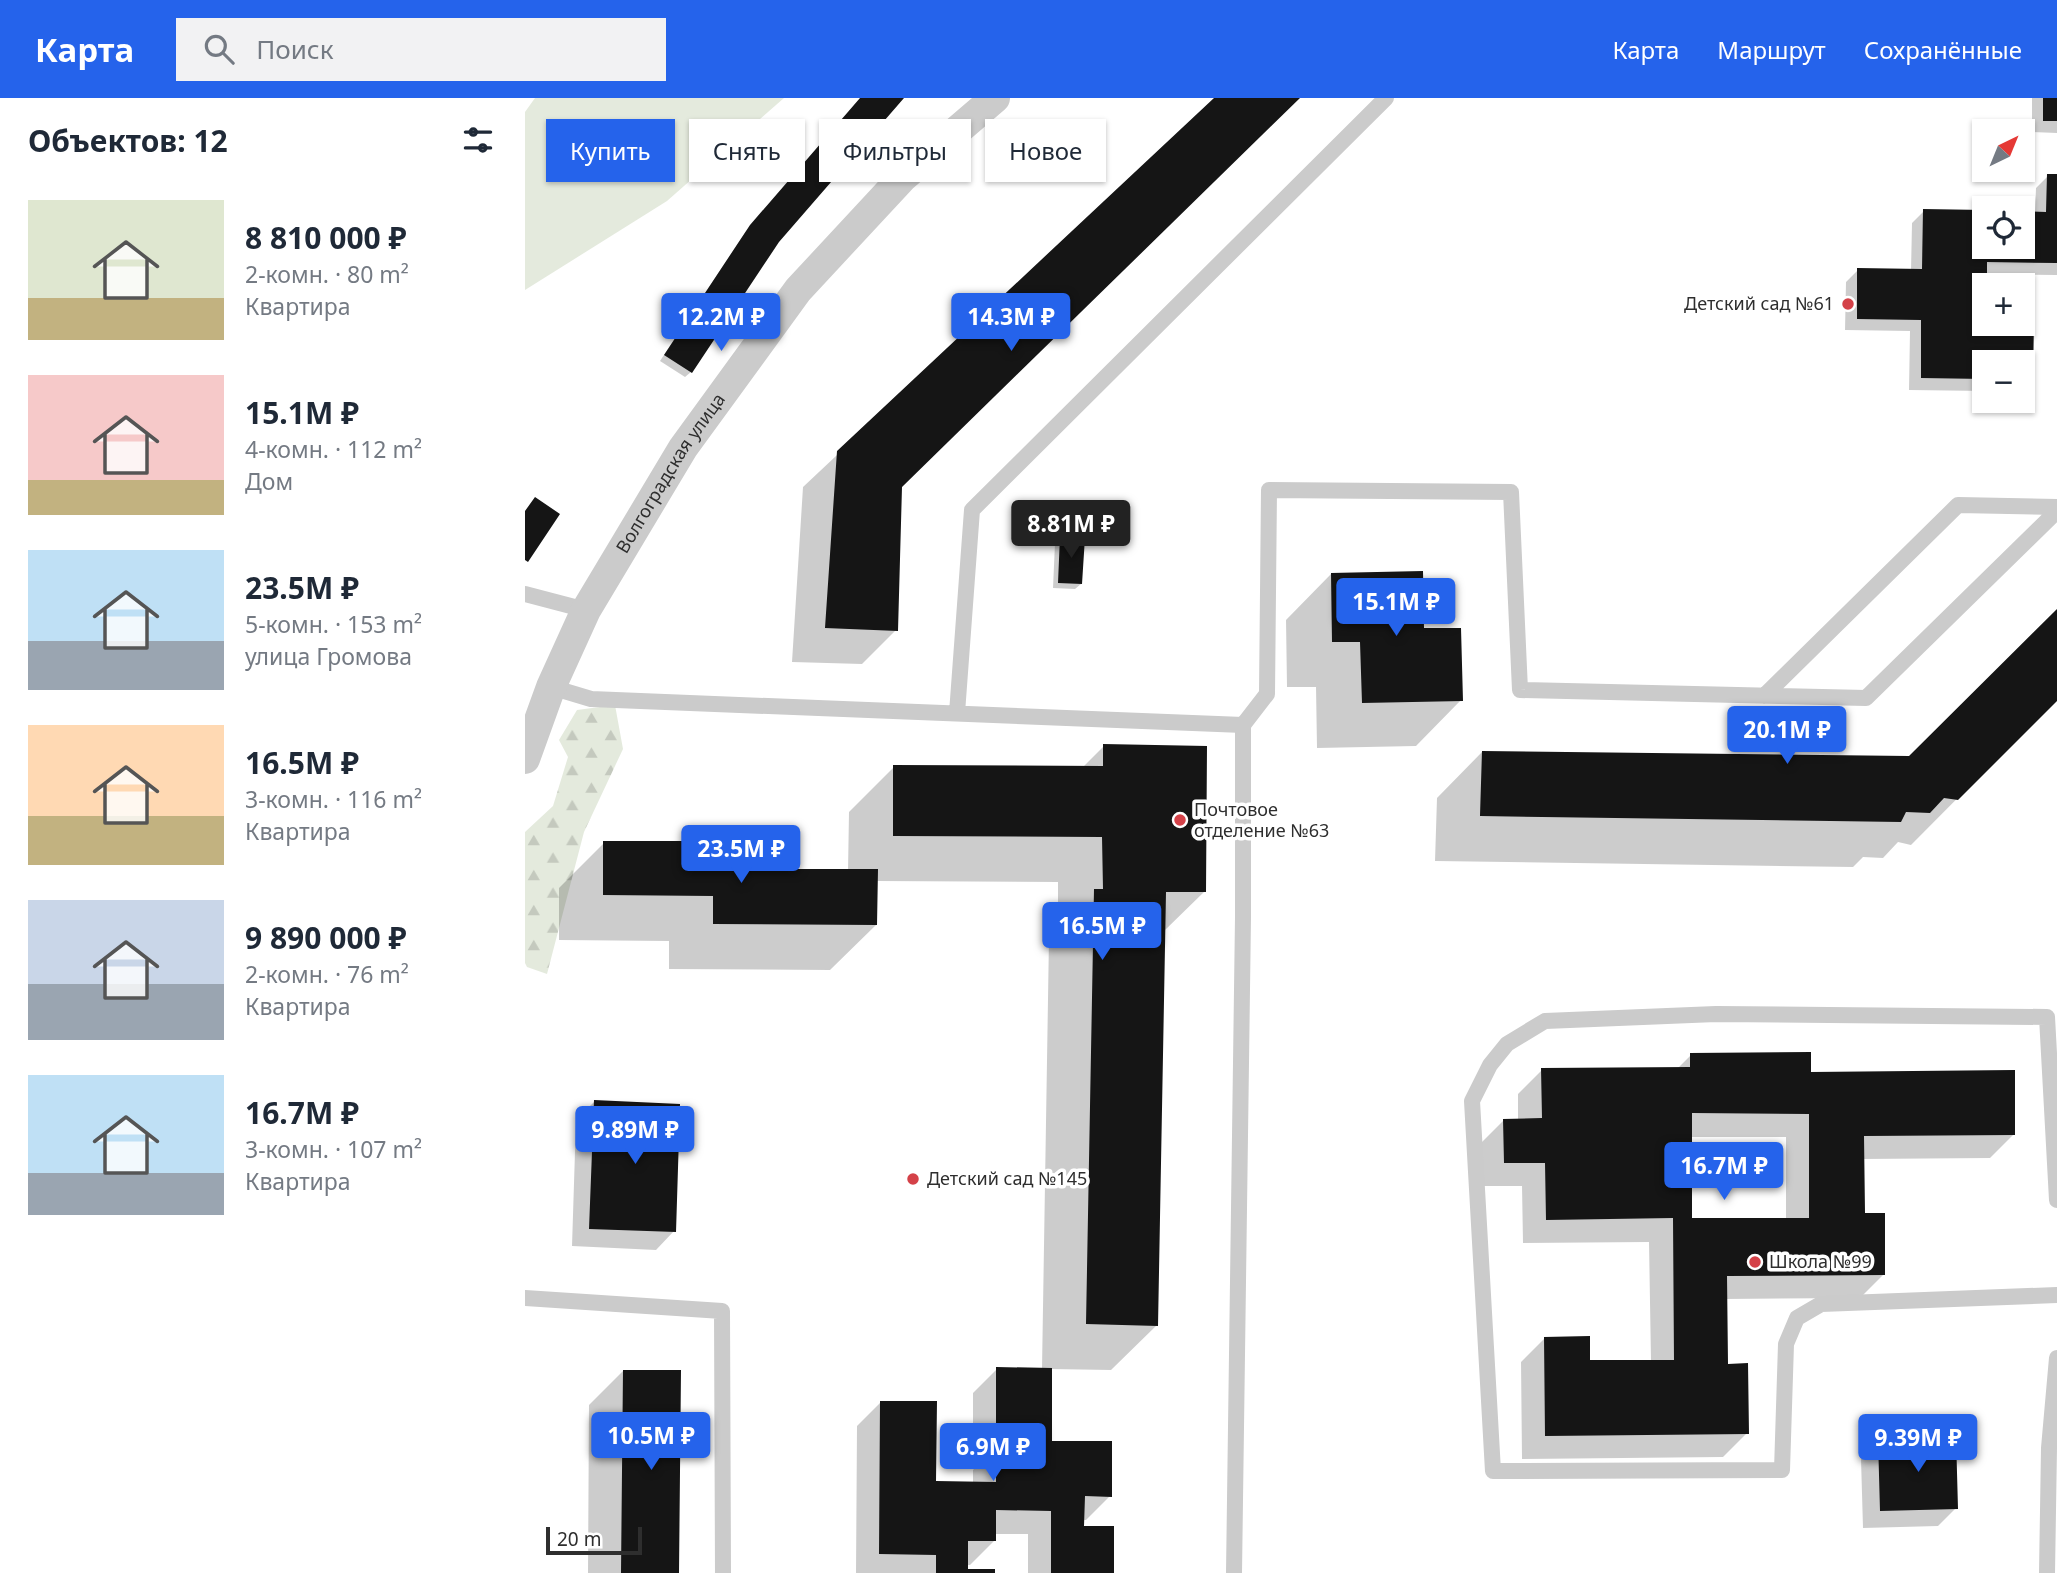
<!DOCTYPE html>
<html lang="ru">
<head>
<meta charset="utf-8">
<style>
  :root { --surface:#fff; --page:#f2f2f3; --text:#1f2937; --muted:#747a83; --accent:#2563eb }
  body { margin:0; font-family:"Noto Sans",sans-serif; background:var(--page); color:var(--text); height:100vh; display:flex; flex-direction:column; font-size:26px; white-space:nowrap }
  * { box-sizing:border-box; margin:0 }
  p { font-size:23px; color:var(--muted) }
  .icon { flex:none; width:38px; height:38px; fill:none; stroke:currentColor; stroke-width:2; stroke-linecap:round; stroke-linejoin:round }
  .map { position:relative; flex:1; overflow:hidden }
  .drawer { display:flex; flex-direction:column; background:var(--surface); width:525px }
  .drawer>* { flex:none }
  .banner { position:absolute; left:21px; top:21px; width:665px; height:63px; display:flex; gap:14px }
  .needle { width:46px; rotate:43deg }
  .fabs { position:absolute; left:1447px; top:21px; display:grid; gap:14px }
  .fabs a { display:grid; place-items:center; width:63px; height:63px; border-radius:0px; background:var(--surface); box-shadow:0 2px 5px #0004; font-size:35px }
  .scale { position:absolute; left:21px; bottom:18px; width:96px; box-sizing:border-box; padding-left:7px; border:4px solid #2e2e2e; border-top:0; font-size:19px; line-height:24px; white-space:nowrap; color:#2e2e2e; -webkit-text-stroke:5px #fff; paint-order:stroke }
  .price { position:absolute; translate:-50% -60px; padding:0 16px; border-radius:7px; background:var(--accent); color:#fff; font-size:23px; line-height:46px; filter:drop-shadow(0 2px 4px #0008) }
  .price::after { content:''; position:absolute; left:50%; top:42px; width:21px; height:16px; margin-left:-10px; background:inherit; clip-path:polygon(0 0,100% 0,50% 100%) }
  .price.active { background:#222; color:#fff }
  ul { padding:0; list-style:none }
  li { display:flex; align-items:center; gap:21px; height:175px; padding:0 28px }
  li span { display:grid; place-items:center; flex:none; width:196px; height:140px; border-radius:0px; color:#555 }
  li>.icon { margin-inline-start:auto }
  span .icon { width:84px; height:84px; fill:#fffc; stroke-width:1 }
  li b { font-size:30px }
  h2 { display:flex; justify-content:space-between; align-items:center; height:84px; padding:0 28px; font-size:30px }
  .tag { padding:0 24px; border-radius:0px; background:var(--surface); box-shadow:0 2px 5px #0004; font-size:24px; line-height:63px }
  .tag.active { background:var(--accent); color:#fff }
  header { display:flex; align-items:center; gap:42px; box-sizing:border-box; height:98px; padding:0 35px; background:var(--accent); color:#fff }
  header strong { font-size:33px }
  nav { display:flex; gap:38px; margin-inline-start:auto; font-size:24px }
  .search { width:490px; height:63px; background:var(--page); display:flex; align-items:center; gap:18px; box-sizing:border-box; padding:0 24px; border-radius:0px; color:var(--muted); font-size:26px }
  main { display:flex; flex:1; min-height:0 }
  .map>svg:first-child { display:block }
</style>
</head>
<body>
<header>
<strong>Карта</strong>
<div class="search"><svg class="icon" aria-label="search" viewBox="0 0 24 24"><circle cx="10" cy="10" r="6"/><path d="M15 15l6 6"/></svg>Поиск</div>
<nav><a>Карта</a><a>Маршрут</a><a>Сохранённые</a></nav>
</header>
<main>
<section class="drawer">
<h2>Объектов: 12<svg class="icon" aria-label="filters" viewBox="0 0 24 24"><path d="M4 7h16M4 17h16"/><circle cx="9" cy="7" r="2"/><circle cx="15" cy="17" r="2"/></svg></h2>
<ul>
<li><span style="background:linear-gradient(#dfe7d0 70%,#c2b280 0)"><svg class="icon" aria-label="home" viewBox="0 0 24 24"><path d="M3 11l9-7 9 7M6 9v11h12V9"/></svg></span><div><b>8 810 000 ₽</b><p>2-комн. · 80 m²</p><p>Квартира</p></div></li>
<li><span style="background:linear-gradient(#f6c9c9 75%,#c2b280 0)"><svg class="icon" aria-label="home" viewBox="0 0 24 24"><path d="M3 11l9-7 9 7M6 9v11h12V9"/></svg></span><div><b>15.1M ₽</b><p>4-комн. · 112 m²</p><p>Дом</p></div></li>
<li><span style="background:linear-gradient(#bfe0f5 65%,#9aa5b1 0)"><svg class="icon" aria-label="home" viewBox="0 0 24 24"><path d="M3 11l9-7 9 7M6 9v11h12V9"/></svg></span><div><b>23.5M ₽</b><p>5-комн. · 153 m²</p><p>улица Громова</p></div></li>
<li><span style="background:linear-gradient(#ffd9b3 65%,#c2b280 0)"><svg class="icon" aria-label="home" viewBox="0 0 24 24"><path d="M3 11l9-7 9 7M6 9v11h12V9"/></svg></span><div><b>16.5M ₽</b><p>3-комн. · 116 m²</p><p>Квартира</p></div></li>
<li><span style="background:linear-gradient(#c9d6e8 60%,#9aa5b1 0)"><svg class="icon" aria-label="home" viewBox="0 0 24 24"><path d="M3 11l9-7 9 7M6 9v11h12V9"/></svg></span><div><b>9 890 000 ₽</b><p>2-комн. · 76 m²</p><p>Квартира</p></div></li>
<li><span style="background:linear-gradient(#bfe0f5 70%,#9aa5b1 0)"><svg class="icon" aria-label="home" viewBox="0 0 24 24"><path d="M3 11l9-7 9 7M6 9v11h12V9"/></svg></span><div><b>16.7M ₽</b><p>3-комн. · 107 m²</p><p>Квартира</p></div></li>
</ul>
</section>
<div class="map">
<svg width="1532" height="1475" viewBox="0 0 1532 1475">
  <defs>
    <pattern id="forest-firs" width="22" height="20" patternUnits="userSpaceOnUse" patternTransform="scale(1.75)"><rect width="22" height="20" fill="#e4eadd"/><path d="M5 1l3.5 6h-7zM16 11l3.5 6h-7z" fill="#c4c9be"/></pattern>
  </defs>
  <rect width="100%" height="100%" fill="#fff"/>
  <path fill="#e4eadd" d="M10,0H259L142,103L0,192V14Z"/>
  <path fill="url(#forest-firs)" d="M90,607L98,651L59,734L22,876L2,869L0,865V734L28,708L43,659L34,642L52,612Z"/>
  <path fill="#0003" fill-rule="evenodd" d="M337,0H376L253,143L166,274L160,279L135,263L220,135Z
    M692,0H774L375,389L371,532L337,566L267,564L278,389Z
    M1507,0H1532V35L1507,34Z
    M1523,78H1532V177L1460,176V179L1474,183V187H1460V226H1498V223L1506,282L1498,290V264H1460V293L1384,292L1385,233L1320,232L1321,184L1333,172L1386,173L1387,125L1399,113L1460,149H1498V115H1510L1511,90Z
    M536,440L556,486L550,491L528,490L530,445Z
    M806,476L897,531L936,602L891,648L792,650L791,589H762L761,522Z
    M1532,600L1386,747L1373,744L1358,760L1338,759L1328,769L910,763L912,700L957,654L1384,660Z
    M579,648L679,794L638,834L632,1227L586,1272L525,1271V1345L585,1398L561,1422H558V1430L587,1475H503V1436H469V1443L445,1467H441V1473L468,1475H331L332,1328L356,1304L409,1385H448V1372L470,1349H448V1295L472,1271H517L524,839L533,830V784L351,783V827L305,872L144,871V843L34,842V790L79,745L187,772L323,773L324,714L369,669L557,670Z
    M1166,957L1284,976L1489,1036L1465,1060L1338,1061L1339,1116L1359,1176L1335,1200L1200,1201L1201,1268L1222,1335L1198,1359L997,1361L996,1264L1020,1240L1063,1264H1126L1124,1144L998,1145L997,1088H956L955,1046L979,1022H993V996L1017,972L1152,971ZM1166,1039H1261V1122L1165,1121Z
    M69,1004L149,1133L131,1152L47,1148L51,1022Z
    M98,1273L153,1475H63L64,1307Z
    M1354,1343L1431,1410L1413,1428L1338,1430L1336,1361Z"/>
  <path fill="#151515" fill-rule="evenodd" d="M335,0H379L254,144L167,275L139,257L225,127Z
    M689,0H775L377,389L373,533L300,530L312,353Z
    M1518,0H1532V23H1518Z
    M1522,76H1532V165L1462,164V177L1476,181V187H1460V226H1498V221H1509L1508,282H1498V264H1460V281L1396,280V222L1332,221V170L1397,171L1398,111L1460,112V149H1498V113L1521,114Z
    M10,399L35,416L3,464L0,462V413Z
    M535,438L560,439L557,486L533,485Z
    M898,473L899,530H936L938,603L837,605L835,544H807L806,475Z
    M1532,511V603L1433,702L1419,700L1405,715L1381,714L1376,724L955,718L957,653L1384,658Z
    M578,646L682,648L681,794H641L633,1228L561,1226L569,791H578L577,739L368,738V667L578,668Z
    M78,743H189V771H353L352,827L188,826V798L78,797Z
    M1286,954V974L1490,972V1037L1339,1038L1340,1115H1360V1177L1202,1178L1203,1266L1223,1265L1224,1336L1020,1338L1019,1239L1065,1238V1262H1149L1148,1120L1021,1122L1020,1065H979L978,1021L1017,1020L1016,970L1165,969V955ZM1167,1015L1284,1016V1120H1167Z
    M69,1002L155,1006L151,1134L64,1131Z
    M471,1269L527,1270V1343H587V1399L560,1398L559,1428H589V1475H526V1413L471,1412V1443H443V1471H470V1475H411V1457L354,1456L355,1303H412L411,1383L471,1384V1346H500V1326H471Z
    M98,1272H156L154,1475H96Z
    M1431,1338L1433,1411L1355,1413L1353,1341Z"/>
  <g fill="none" stroke-linecap="round" stroke-linejoin="round">
    <path stroke="#cbcbcb" stroke-width="16" d="M0,496L61,512
      M26,589L66,601L718,627
      M1239,598L1433,407L1532,409
      M432,615L447,412L861,0
      M1532,1102L1522,919L1191,916L1020,923L982,946L965,967L947,1003L968,1373L1257,1372L1261,1246L1272,1220L1296,1206L1532,1197
      M0,1200L197,1213L198,1475
      M709,1475L718,819V627L742,596L744,392L986,394L995,592L1341,600L1532,413
      M1522,1475L1524,1350L1532,1260"/>
    <path stroke="#cbcbcb" stroke-width="30" id="s1" d="M0,661L26,589L61,512L158,350L273,192L378,79L470,0"/>
  </g>
  <g fill="#d44148" stroke="#fff" stroke-width="2.5">
    <circle cx="1323" cy="206" r="7"/>
    <circle cx="655" cy="722" r="7"/>
    <circle cx="388" cy="1081" r="7"/>
    <circle cx="1230" cy="1164" r="7"/>
  </g>
  <g text-anchor="middle" stroke-width="7" stroke-linejoin="round" paint-order="stroke">
    <g font-size="18" fill="#2e2e2e" stroke="#fff" text-anchor="start">
      <text x="1309" y="212" text-anchor="end">Детский сад №61</text>
      <text x="669" y="718">Почтовое<tspan x="669" dy="21">отделение №63</tspan></text>
      <text x="402" y="1087">Детский сад №145</text>
      <text x="1244" y="1170">Школа №99</text>
    </g>
    <g font-size="18" fill="#2e2e2e" stroke="#fff">
      <text dy="6" stroke="none"><textPath href="#s1" startOffset="322">Волгоградская улица</textPath></text>
    </g>
  </g>
</svg>
<div class="fabs">
<a><svg class="needle" viewBox="-14 -14 28 28"><path d="M0-13l5 13h-10z" fill="#e53935"/><path d="M0 13l5-13h-10z" fill="#747a83"/></svg></a>
<a><svg class="icon" aria-label="locate" viewBox="0 0 24 24"><circle cx="12" cy="12" r="6"/><path d="M12 2v4M12 18v4M2 12h4M18 12h4"/></svg></a>
<a>+</a>
<a>−</a>
</div>
<div class="scale">20 m</div>
<b class="price" style="left:196px;top:255px">12.2M ₽</b>
<b class="price" style="left:486px;top:255px">14.3M ₽</b>
<b class="price active" style="left:546px;top:462px">8.81M ₽</b>
<b class="price" style="left:871px;top:540px">15.1M ₽</b>
<b class="price" style="left:1262px;top:668px">20.1M ₽</b>
<b class="price" style="left:216px;top:787px">23.5M ₽</b>
<b class="price" style="left:577px;top:864px">16.5M ₽</b>
<b class="price" style="left:110px;top:1068px">9.89M ₽</b>
<b class="price" style="left:1199px;top:1104px">16.7M ₽</b>
<b class="price" style="left:126px;top:1374px">10.5M ₽</b>
<b class="price" style="left:1393px;top:1376px">9.39M ₽</b>
<b class="price" style="left:468px;top:1385px">6.9M ₽</b>
<div class="banner">
<a class="tag active">Купить</a>
<a class="tag">Снять</a>
<a class="tag">Фильтры</a>
<a class="tag">Новое</a>
</div>
</div>
</main>
</body>
</html>
